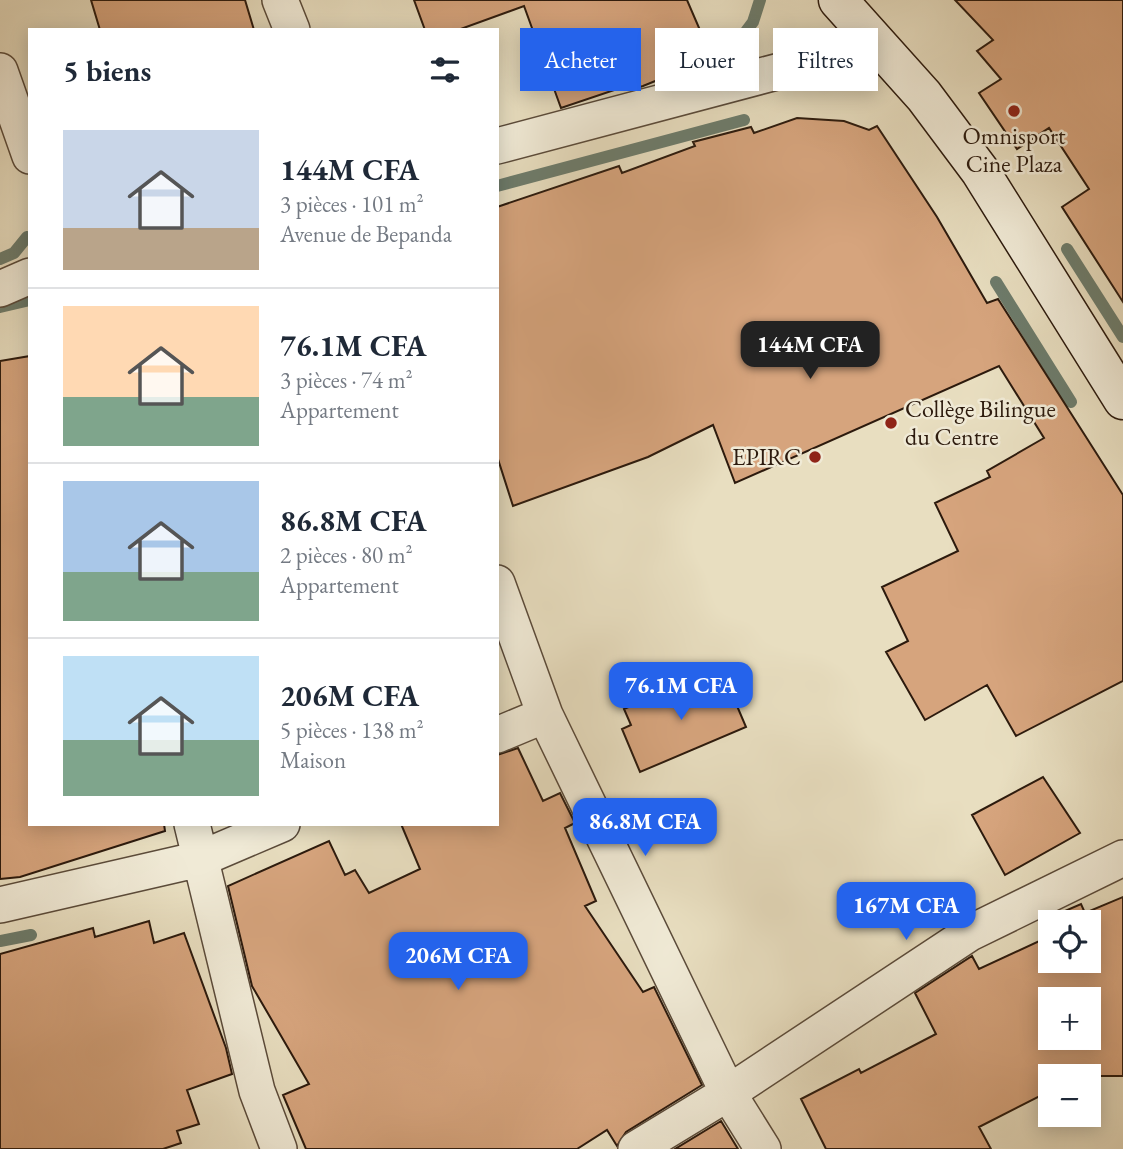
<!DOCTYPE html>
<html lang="fr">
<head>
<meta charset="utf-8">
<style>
  :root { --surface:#fff; --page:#f2f2f3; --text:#1f2937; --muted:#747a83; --line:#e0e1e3; --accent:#2563eb }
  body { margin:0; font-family:"EB Garamond",serif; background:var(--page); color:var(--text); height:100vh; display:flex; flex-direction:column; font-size:26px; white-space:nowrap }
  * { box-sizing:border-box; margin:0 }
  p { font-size:23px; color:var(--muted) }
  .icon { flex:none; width:38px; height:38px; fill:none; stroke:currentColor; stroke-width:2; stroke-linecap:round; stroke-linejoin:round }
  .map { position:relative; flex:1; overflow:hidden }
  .drawer { position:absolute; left:28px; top:28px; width:471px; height:798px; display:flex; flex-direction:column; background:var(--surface); border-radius:0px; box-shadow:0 4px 18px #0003 }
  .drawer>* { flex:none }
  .top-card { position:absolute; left:520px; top:28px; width:497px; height:63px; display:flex; gap:14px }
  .fabs { position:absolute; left:1038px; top:910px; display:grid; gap:14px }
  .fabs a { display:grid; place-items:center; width:63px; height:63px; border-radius:0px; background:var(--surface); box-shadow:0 4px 18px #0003; font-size:35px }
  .price { position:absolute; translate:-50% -60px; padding:0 16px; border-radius:14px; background:var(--accent); color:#fff; font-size:23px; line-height:46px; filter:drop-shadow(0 2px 4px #0008) }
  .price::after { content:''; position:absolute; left:50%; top:42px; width:21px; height:16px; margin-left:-10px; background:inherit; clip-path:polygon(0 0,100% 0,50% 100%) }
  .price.on { background:#222; color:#fff }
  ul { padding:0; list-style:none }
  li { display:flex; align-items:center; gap:21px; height:175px; padding:0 35px }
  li+li { border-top:2px solid var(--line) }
  li span { display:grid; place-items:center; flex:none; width:196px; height:140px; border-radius:0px; color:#555 }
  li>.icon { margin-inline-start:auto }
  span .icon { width:84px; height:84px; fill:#fffc; stroke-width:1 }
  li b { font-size:30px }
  h2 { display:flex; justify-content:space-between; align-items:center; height:84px; padding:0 35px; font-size:30px }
  .chip { padding:0 24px; border-radius:0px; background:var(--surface); box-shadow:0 4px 18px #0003; font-size:24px; line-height:63px }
  .chip.on { background:var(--accent); color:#fff }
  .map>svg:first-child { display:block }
</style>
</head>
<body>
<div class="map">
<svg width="1123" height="1149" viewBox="0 0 1123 1149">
  <rect width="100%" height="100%" fill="#e8dec0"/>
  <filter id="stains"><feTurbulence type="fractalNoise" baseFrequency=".00286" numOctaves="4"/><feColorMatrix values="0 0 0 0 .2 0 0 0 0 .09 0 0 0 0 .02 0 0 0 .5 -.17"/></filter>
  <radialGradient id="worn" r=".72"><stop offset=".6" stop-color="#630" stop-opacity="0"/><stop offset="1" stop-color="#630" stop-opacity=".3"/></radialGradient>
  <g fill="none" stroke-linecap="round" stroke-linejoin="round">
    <path stroke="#6d7c6c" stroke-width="12" d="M677,82L733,62L741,38L753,22L760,0
      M497,186L744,120
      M1067,249L1123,337
      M0,259L14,253L27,237
      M996,282L1071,402
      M0,307L30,300
      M0,941L31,935"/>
  </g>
  <path fill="#d6a47d" stroke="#2c1a0d" stroke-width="2" fill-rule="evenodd" d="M91,0H245L254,30H100Z
    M414,0H687L712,58L643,86L634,89L632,84L561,108L524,6L458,30H425Z
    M955,0H1123V302L1062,207L1089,189L1049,128L1017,149L979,93L1001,79L977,51L993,40Z
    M797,118L844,121L869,130L877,126L937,217L987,303L998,299L1123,495V681L1016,736L987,685L925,720L886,652L908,641L882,587L958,551L935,503L990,477L987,471L1044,438L999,366L735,483L713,425L648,457L513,506L497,456V207L619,166L622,173L695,146L693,142L751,127L754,133Z
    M30,356V824H164L165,831L20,877L0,879V361Z
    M723,673L746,727L640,772L622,729L631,725L624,709L660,693L662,699Z
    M518,748L543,801L560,793L575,823L565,828L596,901L585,906L643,992L654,987L702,1085L626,1132L617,1146L607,1130L577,1149H306L283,1095L309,1084L252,986L228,886L329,841L345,875L355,870L369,893L420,869L401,824H497V755Z
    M1043,777L1080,833L1005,875L972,815Z
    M1123,897V1076H1050V1091L979,1127L991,1149H826L801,1099L859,1069L861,1073L936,1034L915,993L972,956L979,969L1050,936V961H1088V922H1050V934L1044,920L1081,904L1085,913ZM1050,999H1088V1038H1050Z
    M149,921L154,943L184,933L226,1048L232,1074L187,1090L199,1124L177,1131L181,1143L163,1149H0V954L93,928L95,937Z
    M721,1121L738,1149H675Z"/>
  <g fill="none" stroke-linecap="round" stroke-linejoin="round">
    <defs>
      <path id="street" d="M280,0L292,30
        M0,71L30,156
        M497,146L878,45
        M0,289L30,276
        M497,583L545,715L728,1093L763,1149
        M497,735L545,715
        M192,824L257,1091L279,1149
        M0,905L200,859L282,824
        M636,1149L728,1093L970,933L1123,858"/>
      <path id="secondary" d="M838,0L924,96L980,171L1123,400"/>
    </defs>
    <use href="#street" stroke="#5b4b3a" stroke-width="38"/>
    <use href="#secondary" stroke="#2c1a0d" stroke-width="41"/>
    <use href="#street" stroke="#f0ead6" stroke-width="35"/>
    <use href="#secondary" stroke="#f0ead6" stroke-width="38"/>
  </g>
  <g fill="#8f2418" stroke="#f0ead6" stroke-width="2.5">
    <circle cx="1014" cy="111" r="7"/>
    <circle cx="891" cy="423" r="7"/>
    <circle cx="815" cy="457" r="7"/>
  </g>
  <g text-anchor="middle" stroke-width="5" stroke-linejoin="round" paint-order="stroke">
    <g font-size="24" fill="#2c1a0d" stroke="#f0ead6">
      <text x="1014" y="144">Omnisport<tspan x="1014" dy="28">Cine Plaza</tspan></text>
      <text x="905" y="417" text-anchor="start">Collège Bilingue<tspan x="905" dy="28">du Centre</tspan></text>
      <text x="801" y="465" text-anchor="end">EPIRC</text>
    </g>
  </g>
  <rect width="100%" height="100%" filter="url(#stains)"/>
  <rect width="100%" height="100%" fill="url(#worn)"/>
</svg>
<div class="fabs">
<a><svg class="icon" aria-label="locate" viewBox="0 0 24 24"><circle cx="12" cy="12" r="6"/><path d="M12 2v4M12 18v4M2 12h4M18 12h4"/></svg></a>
<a>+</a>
<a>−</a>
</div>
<b class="price on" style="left:810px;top:381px">144M CFA</b>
<b class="price" style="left:681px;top:722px">76.1M CFA</b>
<b class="price" style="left:645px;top:858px">86.8M CFA</b>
<b class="price" style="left:906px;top:942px">167M CFA</b>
<b class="price" style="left:458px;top:992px">206M CFA</b>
<div class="top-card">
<a class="chip on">Acheter</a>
<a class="chip">Louer</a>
<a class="chip">Filtres</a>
</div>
<section class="drawer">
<h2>5 biens<svg class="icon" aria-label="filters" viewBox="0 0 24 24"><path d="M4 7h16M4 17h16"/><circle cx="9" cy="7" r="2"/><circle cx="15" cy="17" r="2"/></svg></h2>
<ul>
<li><span style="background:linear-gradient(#c9d6e8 70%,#b9a48a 0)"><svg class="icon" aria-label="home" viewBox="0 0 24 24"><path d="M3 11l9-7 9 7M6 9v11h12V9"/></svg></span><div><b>144M CFA</b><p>3 pièces · 101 m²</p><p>Avenue de Bepanda</p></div></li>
<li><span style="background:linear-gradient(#ffd9b3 65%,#7fa58c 0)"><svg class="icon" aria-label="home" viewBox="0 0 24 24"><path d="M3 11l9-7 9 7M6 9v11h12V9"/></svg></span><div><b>76.1M CFA</b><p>3 pièces · 74 m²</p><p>Appartement</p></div></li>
<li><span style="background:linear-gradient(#a9c7e8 65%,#7fa58c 0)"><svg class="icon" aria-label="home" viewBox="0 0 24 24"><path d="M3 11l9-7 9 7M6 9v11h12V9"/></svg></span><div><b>86.8M CFA</b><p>2 pièces · 80 m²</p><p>Appartement</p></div></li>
<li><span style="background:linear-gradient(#bfe0f5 60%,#7fa58c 0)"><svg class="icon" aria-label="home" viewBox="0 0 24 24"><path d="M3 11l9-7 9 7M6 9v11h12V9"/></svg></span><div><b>206M CFA</b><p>5 pièces · 138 m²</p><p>Maison</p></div></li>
</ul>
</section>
</div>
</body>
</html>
